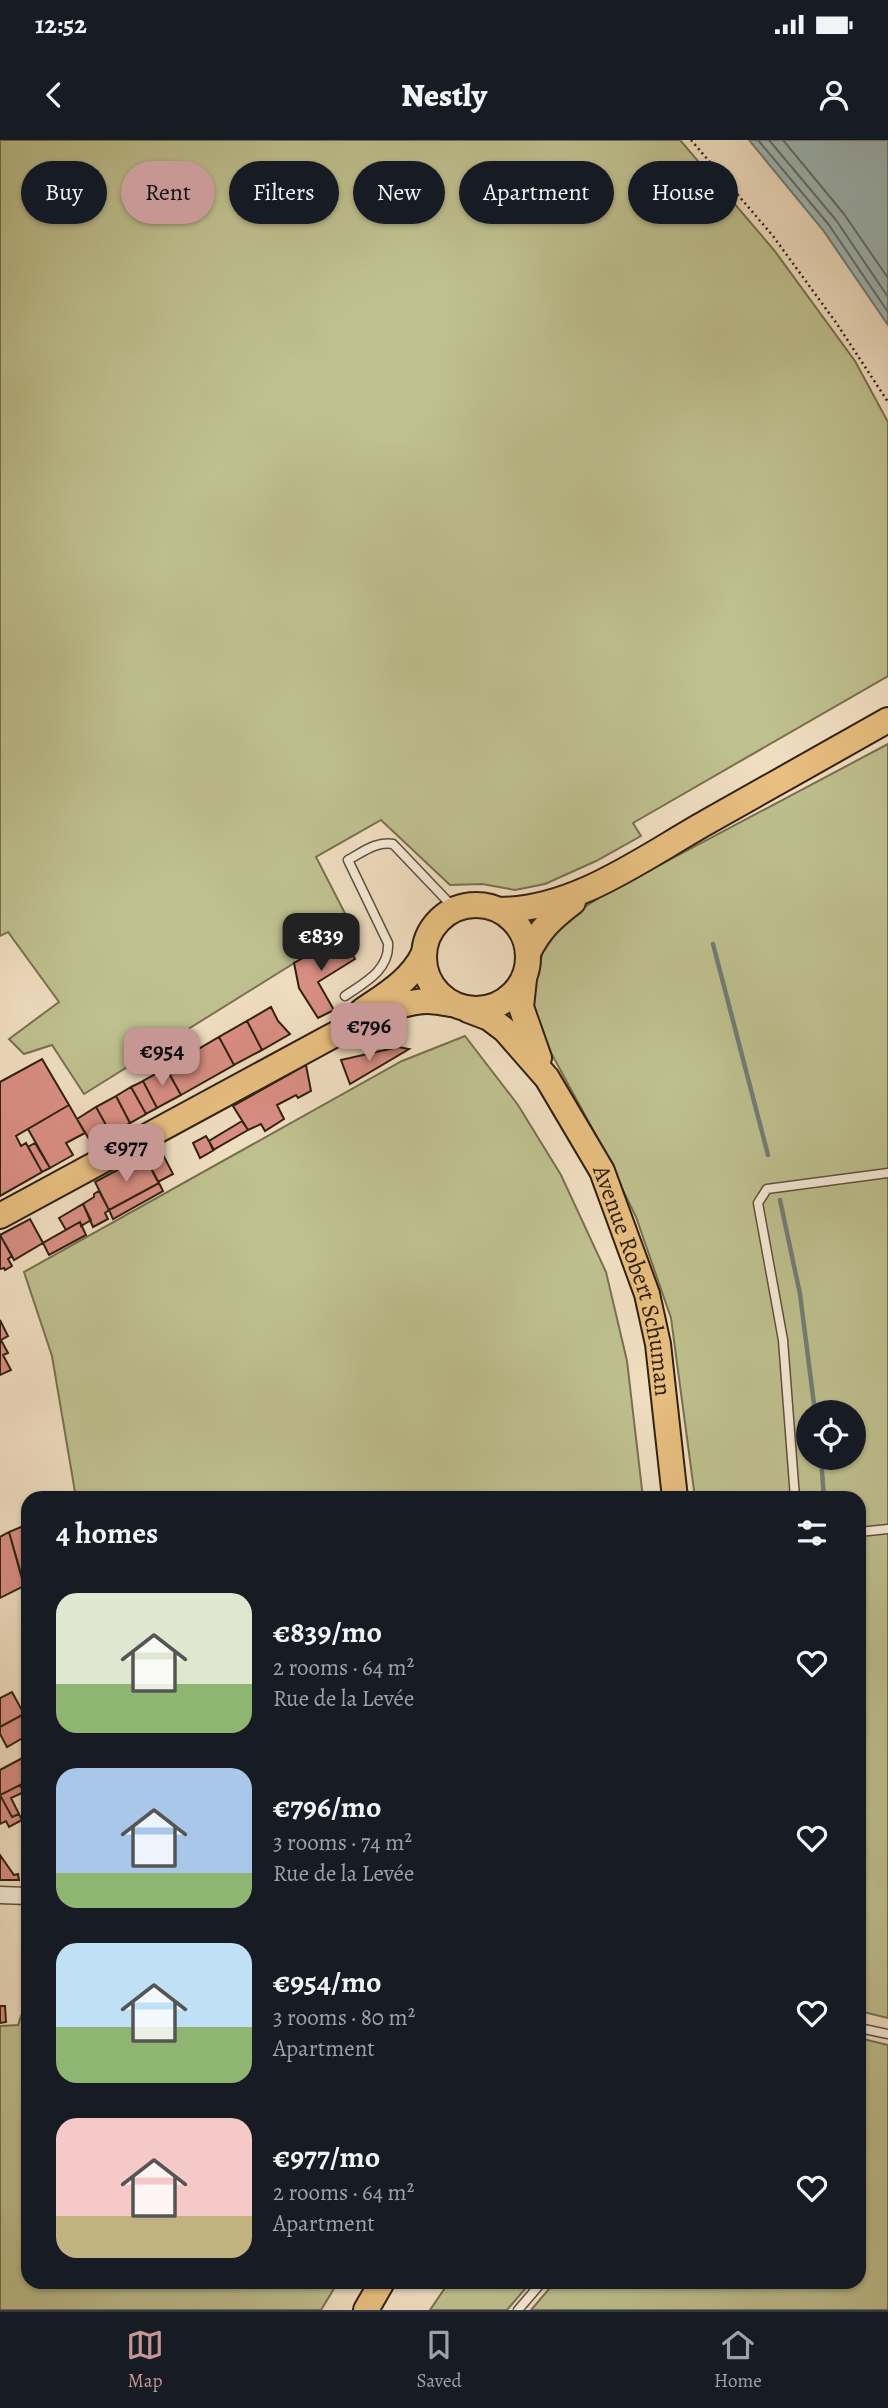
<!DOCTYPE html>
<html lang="en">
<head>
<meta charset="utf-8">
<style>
  :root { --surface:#171b24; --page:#20242c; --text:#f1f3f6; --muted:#9ea1a6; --line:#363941; --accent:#c59692 }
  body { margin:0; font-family:Alegreya,serif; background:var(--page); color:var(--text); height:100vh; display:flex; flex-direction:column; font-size:26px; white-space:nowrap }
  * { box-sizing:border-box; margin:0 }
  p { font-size:23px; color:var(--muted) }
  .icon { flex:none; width:38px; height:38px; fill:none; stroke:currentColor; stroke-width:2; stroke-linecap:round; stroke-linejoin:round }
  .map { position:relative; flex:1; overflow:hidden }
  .sheet { position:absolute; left:21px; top:1351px; width:845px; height:798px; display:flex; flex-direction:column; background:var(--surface); border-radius:21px; box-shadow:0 2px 5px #0004 }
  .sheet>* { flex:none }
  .hud { position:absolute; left:21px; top:21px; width:847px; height:63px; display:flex; gap:14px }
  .controls { position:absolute; left:796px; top:1260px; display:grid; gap:14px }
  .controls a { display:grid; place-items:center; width:70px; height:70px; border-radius:50%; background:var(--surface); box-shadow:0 2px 5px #0004; font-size:35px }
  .price { position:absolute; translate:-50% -60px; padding:0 16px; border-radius:14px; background:var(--accent); color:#111; font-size:23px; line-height:46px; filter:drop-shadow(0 2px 4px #0008) }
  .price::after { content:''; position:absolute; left:50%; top:42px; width:21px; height:16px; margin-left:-10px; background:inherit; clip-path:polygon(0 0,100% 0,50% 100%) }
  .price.current { background:#222; color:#fff }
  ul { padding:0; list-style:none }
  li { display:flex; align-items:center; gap:21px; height:175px; padding:0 35px }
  li span { display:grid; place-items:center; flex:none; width:196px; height:140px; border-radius:21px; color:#555 }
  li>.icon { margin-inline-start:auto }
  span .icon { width:84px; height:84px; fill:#fffc; stroke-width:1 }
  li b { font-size:30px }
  h2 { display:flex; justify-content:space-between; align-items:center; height:84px; padding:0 35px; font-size:30px }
  .pill { padding:0 24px; border-radius:32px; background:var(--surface); box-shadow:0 2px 5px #0004; font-size:24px; line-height:63px }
  .pill.current { background:var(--accent); color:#111 }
  .status { display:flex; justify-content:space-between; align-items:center; height:49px; padding:0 35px; background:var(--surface); direction:ltr }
  .status svg { height:19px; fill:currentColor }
  header { display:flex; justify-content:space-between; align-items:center; height:91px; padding:0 35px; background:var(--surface); font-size:32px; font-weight:800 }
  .menu { display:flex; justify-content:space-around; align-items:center; height:98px; border-top:2px solid var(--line); background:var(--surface); font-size:19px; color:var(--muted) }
  .menu a { display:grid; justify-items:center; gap:4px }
  .menu .current { color:var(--accent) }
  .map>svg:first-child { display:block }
</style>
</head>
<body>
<div class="status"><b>12:52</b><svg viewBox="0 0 49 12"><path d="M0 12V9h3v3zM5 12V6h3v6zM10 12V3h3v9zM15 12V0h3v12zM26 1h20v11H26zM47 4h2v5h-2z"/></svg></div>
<header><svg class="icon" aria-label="back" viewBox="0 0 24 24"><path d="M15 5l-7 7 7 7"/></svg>Nestly<svg class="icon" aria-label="person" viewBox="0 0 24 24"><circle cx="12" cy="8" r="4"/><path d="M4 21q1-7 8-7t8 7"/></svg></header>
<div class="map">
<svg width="888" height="2170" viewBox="0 0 888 2170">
  <rect width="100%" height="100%" fill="#f0dec1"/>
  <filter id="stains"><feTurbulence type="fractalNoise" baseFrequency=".00286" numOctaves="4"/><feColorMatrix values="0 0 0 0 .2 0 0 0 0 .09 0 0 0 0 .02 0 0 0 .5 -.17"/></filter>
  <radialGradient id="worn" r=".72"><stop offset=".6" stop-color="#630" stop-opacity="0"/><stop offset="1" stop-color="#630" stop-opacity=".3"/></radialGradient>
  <path fill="#bfc08f" stroke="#787050" stroke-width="2" fill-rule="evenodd" d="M0,0H680L774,110L855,221L888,282V536L633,683L641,696L596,721L545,744L515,750L482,744L450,745L381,680L316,717L352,787L84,954L52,905L24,914L9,899L59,862L8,792L0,796Z
    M888,604V1878L859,1871V1358H695L671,1178L636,1077L598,999L532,878L531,852L539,833L543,807L553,788L603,755ZM808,1272H854V1318H808Z
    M465,896L518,965L561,1035L606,1132L627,1221L643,1358H76L52,1216L24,1132L402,921Z
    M28,1856V2142H338L321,2170H0V1886L18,1885Z
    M859,1898L888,1905V2170H531L555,2142H859Z
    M449,2142H531L507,2170H430Z"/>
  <path fill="#9dbabb" stroke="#727d77" stroke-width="2" d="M749,0H888V185L823,90Z"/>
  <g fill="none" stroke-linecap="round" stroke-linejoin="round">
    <path stroke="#676e66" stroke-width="2" d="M758,0L829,85L888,172
      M769,0L836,80L888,157
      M783,0L844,74L888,138"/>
    <path stroke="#727d77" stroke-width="4.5" d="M713,804L768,1015
      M780,1060L800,1154L815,1272
      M821,1318L824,1358
      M859,1878L864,1879"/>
  </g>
  <path fill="#d98e83" stroke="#312110" stroke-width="2" d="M342,796L355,819L318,842L334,870L318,878L299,848L294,823Z
    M271,867L278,881L290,894L262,910L247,881Z
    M247,881L262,910L234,925L219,897Z
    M219,897L234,925L181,955L166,928Z
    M398,907L409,909L350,944L341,920Z
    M42,919L69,965L16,996L21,1006L26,1003L42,1032L0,1056V942Z
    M306,925L311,951L298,958L296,955L277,965L284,979L265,991L261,984L248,990L233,966Z
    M166,928L181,955L157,968L143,941Z
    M143,941L157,968L146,974L131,947Z
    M131,947L146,974L130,983L116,956Z
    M116,956L130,983L111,994L96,967Z
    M69,965L85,993L66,1003L73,1015L50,1028L28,989Z
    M96,967L111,994L92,1004L77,979Z
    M242,981L248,990L213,1010L209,1001Z
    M206,996L214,1010L200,1018L193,1003Z
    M35,1003L50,1028L42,1032L28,1007Z
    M159,1007L173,1034L158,1042L144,1015Z
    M134,1021L138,1029L149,1024L159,1043L109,1070L95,1042Z
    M159,1043L163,1051L113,1079L109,1070Z
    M99,1051L109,1070L105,1073L108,1079L93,1087L83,1064L94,1057V1054Z
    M83,1064L91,1080L81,1086L80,1082L66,1090L59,1078Z
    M30,1079L43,1103L14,1120L0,1095Z
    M80,1082L86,1095L49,1115L43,1103Z
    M0,1095L12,1116L8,1119L12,1126L5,1130L4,1128L0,1129Z
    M0,1180L8,1196L1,1200L8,1213L3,1215L11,1230L0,1235Z
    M28,1384V1442L24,1444L9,1392Z
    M9,1392L24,1446L0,1458V1397Z
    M12,1552L24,1574L0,1587V1558Z
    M24,1574L28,1581V1595L7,1607L0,1594V1587Z
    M28,1615V1641L0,1655V1630Z
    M20,1645L24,1652L11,1658L19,1674L12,1677L0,1655Z
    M0,1655L12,1677L19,1674L22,1680L9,1687L6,1681L0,1684Z
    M0,1715L14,1735L18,1734L19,1740H0Z
    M0,1866H5L6,1882L0,1883Z"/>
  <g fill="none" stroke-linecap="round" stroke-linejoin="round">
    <defs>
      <path id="lane" d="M345,856C364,843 390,830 388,803L348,720C363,712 376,701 393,704L455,769
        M795,1358L783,1200L758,1063L767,1049L888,1033
        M859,1392L888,1389
        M859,1888L888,1894
        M518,2170L542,2142"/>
      <path id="street" d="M0,1755L28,1756"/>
      <g id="primary">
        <circle cx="476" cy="817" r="52"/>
        <path d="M499,770C575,770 643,718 707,682C767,648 828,614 888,580"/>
        <path d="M528,813C540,789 552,778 573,762"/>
        <path d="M524,839L521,867L539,918"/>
        <path id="s1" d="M468,870L489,878L505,890L547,938L602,1031L647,1154L658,1204L675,1358"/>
        <path d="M362,871C385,855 410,841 423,815"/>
        <path d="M0,1076L332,896C359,883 397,861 428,861C435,861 443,863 451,864"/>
        <path d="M366,2170L382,2142"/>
      </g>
    </defs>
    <use href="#lane" stroke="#61503c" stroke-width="11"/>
    <use href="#street" stroke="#61503c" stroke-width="19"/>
    <use href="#primary" stroke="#312110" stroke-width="28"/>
    <path stroke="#312110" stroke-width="2.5" stroke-dasharray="2 3.5" stroke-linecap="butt" d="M691,0L773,96L837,184L888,262"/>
    <use href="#lane" stroke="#f5ead7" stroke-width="8"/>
    <use href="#street" stroke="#f5ead7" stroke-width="16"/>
    <use href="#primary" stroke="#e8bf80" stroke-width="24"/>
  </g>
  <g text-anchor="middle" stroke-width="7" stroke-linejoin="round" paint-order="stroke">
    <g font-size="24" fill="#312110" stroke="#f5ead7">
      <text dy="8" stroke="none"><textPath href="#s1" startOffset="329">Avenue Robert Schuman</textPath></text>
    </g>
  </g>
  <rect width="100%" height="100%" filter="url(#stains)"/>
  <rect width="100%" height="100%" fill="url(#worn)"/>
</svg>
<div class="controls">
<a><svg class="icon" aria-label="locate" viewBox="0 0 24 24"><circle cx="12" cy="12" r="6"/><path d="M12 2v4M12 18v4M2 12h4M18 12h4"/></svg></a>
</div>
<b class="price current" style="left:321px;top:833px">€839</b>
<b class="price" style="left:369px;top:923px">€796</b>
<b class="price" style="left:162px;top:948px">€954</b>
<b class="price" style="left:126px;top:1044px">€977</b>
<div class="hud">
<a class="pill">Buy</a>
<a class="pill current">Rent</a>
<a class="pill">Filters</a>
<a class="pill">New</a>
<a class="pill">Apartment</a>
<a class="pill">House</a>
</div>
<section class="sheet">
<h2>4 homes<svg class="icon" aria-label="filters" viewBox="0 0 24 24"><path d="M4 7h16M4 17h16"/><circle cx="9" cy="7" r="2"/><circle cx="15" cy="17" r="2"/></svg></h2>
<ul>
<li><span style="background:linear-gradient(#dfe7d0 65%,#8fb573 0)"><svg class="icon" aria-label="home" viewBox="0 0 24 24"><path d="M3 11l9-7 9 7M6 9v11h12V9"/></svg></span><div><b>€839/mo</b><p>2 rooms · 64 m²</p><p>Rue de la Levée</p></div><svg class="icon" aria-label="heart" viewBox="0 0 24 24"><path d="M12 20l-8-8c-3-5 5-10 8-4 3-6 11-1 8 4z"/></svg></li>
<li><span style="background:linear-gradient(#a9c7e8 75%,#8fb573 0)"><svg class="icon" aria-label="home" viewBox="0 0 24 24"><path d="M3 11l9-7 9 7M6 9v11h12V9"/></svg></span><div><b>€796/mo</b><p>3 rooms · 74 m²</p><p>Rue de la Levée</p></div><svg class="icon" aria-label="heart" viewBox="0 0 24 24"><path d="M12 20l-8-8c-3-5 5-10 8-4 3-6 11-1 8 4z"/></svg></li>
<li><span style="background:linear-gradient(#bfe0f5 60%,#8fb573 0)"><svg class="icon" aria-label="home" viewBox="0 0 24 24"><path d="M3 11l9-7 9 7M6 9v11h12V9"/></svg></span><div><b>€954/mo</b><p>3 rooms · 80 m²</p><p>Apartment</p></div><svg class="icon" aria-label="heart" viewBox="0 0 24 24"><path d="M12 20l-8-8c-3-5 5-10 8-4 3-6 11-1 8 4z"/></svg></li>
<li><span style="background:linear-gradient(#f6c9c9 70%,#c2b280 0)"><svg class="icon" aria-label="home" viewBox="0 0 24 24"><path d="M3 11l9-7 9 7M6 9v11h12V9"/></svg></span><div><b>€977/mo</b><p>2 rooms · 64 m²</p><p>Apartment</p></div><svg class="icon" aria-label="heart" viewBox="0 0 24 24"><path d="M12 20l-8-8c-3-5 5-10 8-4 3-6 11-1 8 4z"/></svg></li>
</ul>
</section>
</div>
<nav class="menu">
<a class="current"><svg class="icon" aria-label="map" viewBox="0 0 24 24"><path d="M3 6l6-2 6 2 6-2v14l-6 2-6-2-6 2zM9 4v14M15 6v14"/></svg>Map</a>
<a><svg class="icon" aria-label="saved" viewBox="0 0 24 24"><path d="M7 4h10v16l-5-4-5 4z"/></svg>Saved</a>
<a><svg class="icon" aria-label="home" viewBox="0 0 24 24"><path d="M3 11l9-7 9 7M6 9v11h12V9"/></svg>Home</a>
</nav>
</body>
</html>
